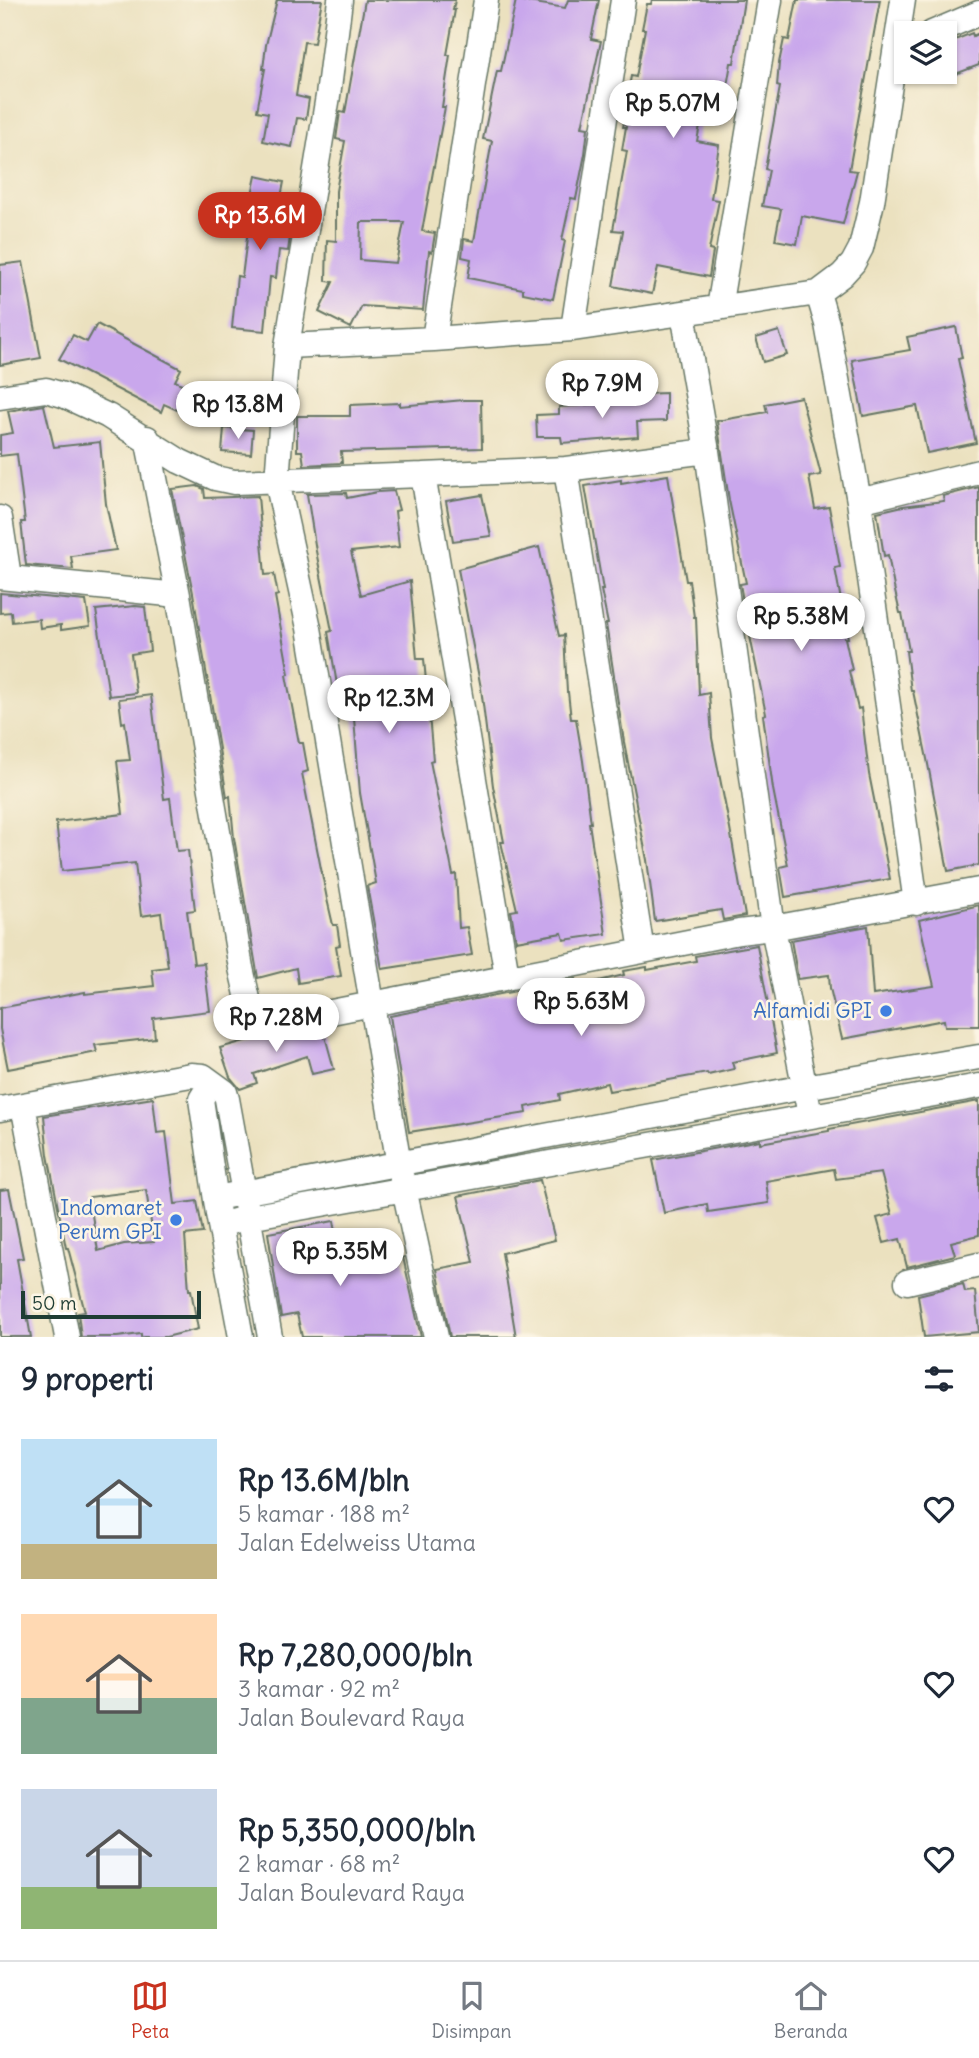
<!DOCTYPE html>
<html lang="id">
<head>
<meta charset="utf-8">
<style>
  :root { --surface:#fff; --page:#f2f2f3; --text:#1f2937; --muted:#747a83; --line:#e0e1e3; --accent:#c8321e }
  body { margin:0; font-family:Delius,sans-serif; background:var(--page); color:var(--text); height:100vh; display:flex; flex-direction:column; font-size:26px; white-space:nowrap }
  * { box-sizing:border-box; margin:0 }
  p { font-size:23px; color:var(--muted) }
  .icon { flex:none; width:38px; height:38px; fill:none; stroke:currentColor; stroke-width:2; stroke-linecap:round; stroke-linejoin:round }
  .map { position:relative; height:1337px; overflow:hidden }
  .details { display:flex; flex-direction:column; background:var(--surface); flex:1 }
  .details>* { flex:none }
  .controls { position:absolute; left:894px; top:21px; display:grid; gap:14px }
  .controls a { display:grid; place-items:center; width:63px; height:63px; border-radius:0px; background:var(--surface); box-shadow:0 2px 5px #0004; font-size:35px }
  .scale { position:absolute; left:21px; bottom:18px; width:180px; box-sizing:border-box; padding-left:7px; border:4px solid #1f3d34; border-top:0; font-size:19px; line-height:24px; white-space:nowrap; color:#1f3d34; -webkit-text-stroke:5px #fcf5e5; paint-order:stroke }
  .price { position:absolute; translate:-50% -60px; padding:0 16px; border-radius:24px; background:#fff; color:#222; font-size:23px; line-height:46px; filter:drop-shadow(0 2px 4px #0008) }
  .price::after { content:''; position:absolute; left:50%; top:42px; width:21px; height:16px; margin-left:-10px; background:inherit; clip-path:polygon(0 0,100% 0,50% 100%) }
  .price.current { background:var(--accent); color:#fff }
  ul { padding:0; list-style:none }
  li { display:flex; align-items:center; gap:21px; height:175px; padding:0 21px }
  li span { display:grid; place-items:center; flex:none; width:196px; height:140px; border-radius:0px; color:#555 }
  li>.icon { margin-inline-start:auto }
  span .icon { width:84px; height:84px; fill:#fffc; stroke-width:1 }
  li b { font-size:30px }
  h2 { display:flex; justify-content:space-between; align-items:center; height:84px; padding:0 21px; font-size:30px }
  .tab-bar { display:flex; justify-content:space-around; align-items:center; height:98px; border-top:2px solid var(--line); background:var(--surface); font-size:19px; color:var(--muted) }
  .tab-bar a { display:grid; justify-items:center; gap:4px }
  .tab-bar .current { color:var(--accent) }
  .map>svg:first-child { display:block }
</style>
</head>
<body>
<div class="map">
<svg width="979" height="1337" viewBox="0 0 979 1337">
  <rect width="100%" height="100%" fill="#fcf5e5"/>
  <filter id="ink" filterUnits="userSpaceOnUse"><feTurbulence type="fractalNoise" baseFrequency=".0143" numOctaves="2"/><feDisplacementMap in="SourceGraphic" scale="14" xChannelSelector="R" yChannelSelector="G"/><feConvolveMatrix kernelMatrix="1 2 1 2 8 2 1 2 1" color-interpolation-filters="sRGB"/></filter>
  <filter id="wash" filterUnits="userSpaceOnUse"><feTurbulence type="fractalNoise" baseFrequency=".00686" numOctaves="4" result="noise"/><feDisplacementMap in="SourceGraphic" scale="28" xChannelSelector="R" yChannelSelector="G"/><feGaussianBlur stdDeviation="1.57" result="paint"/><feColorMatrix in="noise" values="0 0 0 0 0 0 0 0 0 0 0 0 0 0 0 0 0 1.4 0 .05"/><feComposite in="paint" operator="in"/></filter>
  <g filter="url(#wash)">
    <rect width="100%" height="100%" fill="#ebe1bf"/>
    <g id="blocks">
      <path fill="#c9a7ec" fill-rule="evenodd" d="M277,0H322L314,43L304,42L296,96L309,99L306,119L297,118L292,147L263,141L268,113L257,111L265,69H263L266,45Z
        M365,0H455L453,10H455L447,55H450L442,107H445L422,231L435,233L432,252L429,251L423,310L362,306L351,328L319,312L333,282L326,281L327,240L336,241V191L345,141L336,139L340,112L345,113ZM361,222H404L396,263L360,260Z
        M516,0L565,8L568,0H599L591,39L601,41L582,127L588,128L585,154L576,199L571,198L562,240L565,241L553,299L523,293V289L468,278L471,259L462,257L464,239L474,241L492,141L483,139L497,71H501Z
        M652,0H744L734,63H731L725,98L706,94L697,141L719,145L711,199L719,200L709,250L713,251L709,277L658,267L652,294L613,286L623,231L613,230L627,151L622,150L626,127H623L629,98H627L631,76L636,77L645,29H642L647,4H651Z
        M797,0H880L849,170L857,171L843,224L802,216L797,244L775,240L781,209L762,206L769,170L765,169L780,87L777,86L779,63L784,39L789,40Z
        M972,33L973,36L979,33V65L953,75L945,56V44Z
        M256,176L284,182L279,207L287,208L285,229L291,230L288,251L279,250L276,278L270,277L265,331L232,328L237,276L242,277L249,222L233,220L235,202L250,204Z
        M23,262L41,358L0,365V265Z
        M97,324L181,369L175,381L197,391L186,414L164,404L161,412L59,359L73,335L87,342Z
        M956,327L962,358L958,359L976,443L927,453L917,406L863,416L852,360L910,350L907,337Z
        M779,331L787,355L763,362L756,338Z
        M666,393V421L637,422L638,437L562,443L561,437H537L536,415L559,414V407L641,400V394Z
        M801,397L821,475L809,477L815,509L829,507L840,567L835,568L848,638H845L852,670L849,671L858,709L861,708L869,774L890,879L785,897L780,867L788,865L773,789L763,715L766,714L744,607L740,584L746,583L729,500L717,421L767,412L765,404Z
        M464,400H481L482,448L341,452L342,463L304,465L302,451H297V416H350V405L400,403V406Z
        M44,405L54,447L100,442L106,504L116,550L71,556L73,569L26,565L21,522H25L17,454L0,456V435L13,433L8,411Z
        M224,428L253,430L251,454L222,452Z
        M668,475L686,581H689L694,617H696L699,695L709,693L712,738L730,829L745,916L723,920L721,910L655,921L647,860L624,742L606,624H608L601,590H603L585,486L621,480V483Z
        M197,486L204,489L205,498L258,496L265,575L274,574L278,595L275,596L289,674L286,675L299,743H303L308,771L302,773L327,899L333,925H337L340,945L336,946L341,976L298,983L296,968L258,978L234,838L230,796L227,797L193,593L172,489Z
        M979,487V865L948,871L927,759L913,691H911L906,651H909L902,613H900L894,587L888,555L884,556L877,512L903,506L944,501L943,496Z
        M394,491L399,510L395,511L399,547L351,552L361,595L410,581L417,659H424L433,760L430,761L453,875L456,874L459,928L467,927L472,955L382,969L367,886L376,883L360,793L353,706L341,708L328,632L332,631L316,551L307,494L346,493L347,498L377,492Z
        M482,495L491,536L453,541L446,501Z
        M539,547L559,636L564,635L567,692H568L571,719H576L583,761L591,823H589L606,934L564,940L562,933L516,941L511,911L517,910L501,842H504L493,786L481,688L458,569Z
        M0,593L86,601L90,626L61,630V625L40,628L39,619L12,622L11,612L0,613Z
        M135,606L145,607L150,651L131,654L136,693L109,696L96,610Z
        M151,695L164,799L170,798L177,851L188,850L195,910L187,911L194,964L204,963L210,1011L153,1018L155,1038L95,1045L97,1052L8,1069L0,1029V1008L85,992V994L154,986L152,969L168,967L161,913L141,916L135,863L62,871L56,822L123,814L117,761L130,760L125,722L122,723L119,699Z
        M979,905V1026H945L944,1020L842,1039L830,988L829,975L798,979L791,940L868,926L873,995L934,986L919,920Z
        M757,945L777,1053L732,1062L734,1069L708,1075L707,1073L609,1091L607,1083L559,1094L560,1100L526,1107L527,1113L409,1132L390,1016L576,979L578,986L624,975L623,971L647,967V970L696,961L695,956Z
        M323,1029L334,1069L312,1074L307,1056L254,1074L257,1083L240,1089L230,1077L220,1048L276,1032Z
        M153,1098L157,1133L166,1132L175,1204L197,1201L203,1233L185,1235L189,1290H191L198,1329L166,1337H141V1334L117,1337H81L78,1313L85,1312L68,1248H66L48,1155L44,1116ZM146,1190L154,1242L124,1244L98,1251L89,1197Z
        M979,1101V1235L951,1242L955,1255L907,1267L900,1239L884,1243L877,1218L892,1214L881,1173L836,1179L834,1169L766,1181L769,1203L708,1212L707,1204L664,1213L653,1160L760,1140V1143L829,1131V1129Z
        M540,1180L555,1240L502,1253L516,1337H450L437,1269L474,1262L458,1196Z
        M9,1189L23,1258L17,1259L31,1337H0V1190Z
        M334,1221L342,1266L403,1257L421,1337H302L297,1314L281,1317L268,1233Z
        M963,1284L965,1292L975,1291L979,1332L924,1337L918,1295Z"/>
    </g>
  </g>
  <g filter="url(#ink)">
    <use href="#blocks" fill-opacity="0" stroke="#667665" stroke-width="2"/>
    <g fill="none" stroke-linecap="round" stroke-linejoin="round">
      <defs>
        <path id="minor" d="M340,0L328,96L287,346L277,481L309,628L399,1165L436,1337
          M932,33L979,13
          M818,293L842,275L853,263L861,248L872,202L903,0
          M719,308L770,0
          M683,313L707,451L773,928L810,1115
          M573,329L623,0
          M434,339L486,0
          M287,346L434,339L573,329L818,293L827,324L859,501L916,903
          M0,397L46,390L63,395L108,416L179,461L215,478L234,482L423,475
          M147,438L178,595L241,968L250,1008L261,1017L311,1016L739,932L773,928L979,890
          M566,469L707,451
          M859,501L979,472
          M0,518L9,577
          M0,577L178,595
          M507,976L423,475L566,469L642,951
          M211,1083L201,1099L218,1214L241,1337
          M23,1105L67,1337
          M0,1109L191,1075L203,1076L225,1092L227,1099L270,1337
          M216,1198L805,1087L979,1057
          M220,1225L249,1217L979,1086
          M907,1282L979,1265"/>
      </defs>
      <use href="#minor" stroke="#667665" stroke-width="27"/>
      <use href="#minor" stroke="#fff" stroke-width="24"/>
    </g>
  </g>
  <g fill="#3f7fe0" stroke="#fcf5e5" stroke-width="2.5">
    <circle cx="886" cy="1011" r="7"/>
    <circle cx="176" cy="1220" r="7"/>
  </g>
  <g text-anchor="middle" stroke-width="5" stroke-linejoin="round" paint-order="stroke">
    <g font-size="21" fill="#366cbe" stroke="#fcf5e5" text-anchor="end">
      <text x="872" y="1018">Alfamidi GPI</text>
      <text x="162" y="1215">Indomaret<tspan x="162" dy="24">Perum GPI</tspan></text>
    </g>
  </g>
</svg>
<div class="controls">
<a><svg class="icon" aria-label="layers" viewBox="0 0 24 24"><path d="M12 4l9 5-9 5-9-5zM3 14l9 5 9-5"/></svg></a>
</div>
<div class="scale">50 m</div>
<b class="price" style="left:673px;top:140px">Rp 5.07M</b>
<b class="price current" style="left:260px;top:252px">Rp 13.6M</b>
<b class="price" style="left:602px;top:420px">Rp 7.9M</b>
<b class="price" style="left:238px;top:441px">Rp 13.8M</b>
<b class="price" style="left:801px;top:653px">Rp 5.38M</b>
<b class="price" style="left:389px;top:735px">Rp 12.3M</b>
<b class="price" style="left:581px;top:1038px">Rp 5.63M</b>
<b class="price" style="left:276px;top:1054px">Rp 7.28M</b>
<b class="price" style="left:340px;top:1288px">Rp 5.35M</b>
</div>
<section class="details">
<h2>9 properti<svg class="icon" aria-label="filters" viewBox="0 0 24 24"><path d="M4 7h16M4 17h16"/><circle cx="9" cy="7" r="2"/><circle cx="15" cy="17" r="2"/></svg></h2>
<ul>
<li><span style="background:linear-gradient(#bfe0f5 75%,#c2b280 0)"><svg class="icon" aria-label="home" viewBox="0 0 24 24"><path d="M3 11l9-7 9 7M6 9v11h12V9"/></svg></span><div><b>Rp 13.6M/bln</b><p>5 kamar · 188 m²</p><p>Jalan Edelweiss Utama</p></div><svg class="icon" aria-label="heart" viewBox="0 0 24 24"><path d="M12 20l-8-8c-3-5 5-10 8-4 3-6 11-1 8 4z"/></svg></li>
<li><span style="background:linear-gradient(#ffd9b3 60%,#7fa58c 0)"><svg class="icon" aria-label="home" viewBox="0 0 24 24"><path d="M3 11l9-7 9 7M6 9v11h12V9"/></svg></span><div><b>Rp 7,280,000/bln</b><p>3 kamar · 92 m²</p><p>Jalan Boulevard Raya</p></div><svg class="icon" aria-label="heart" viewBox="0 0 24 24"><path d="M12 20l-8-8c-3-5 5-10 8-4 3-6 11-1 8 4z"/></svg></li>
<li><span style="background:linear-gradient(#c9d6e8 70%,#8fb573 0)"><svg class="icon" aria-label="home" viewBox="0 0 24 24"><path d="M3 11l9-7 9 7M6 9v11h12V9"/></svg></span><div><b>Rp 5,350,000/bln</b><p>2 kamar · 68 m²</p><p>Jalan Boulevard Raya</p></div><svg class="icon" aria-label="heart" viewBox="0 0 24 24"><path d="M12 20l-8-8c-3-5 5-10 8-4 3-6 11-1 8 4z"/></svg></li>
</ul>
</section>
<nav class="tab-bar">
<a class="current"><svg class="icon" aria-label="map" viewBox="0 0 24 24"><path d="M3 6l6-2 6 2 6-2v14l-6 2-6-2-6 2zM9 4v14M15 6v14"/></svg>Peta</a>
<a><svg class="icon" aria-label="saved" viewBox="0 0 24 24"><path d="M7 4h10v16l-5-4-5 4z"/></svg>Disimpan</a>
<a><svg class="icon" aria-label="home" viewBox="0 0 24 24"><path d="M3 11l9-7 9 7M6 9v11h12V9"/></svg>Beranda</a>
</nav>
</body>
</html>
